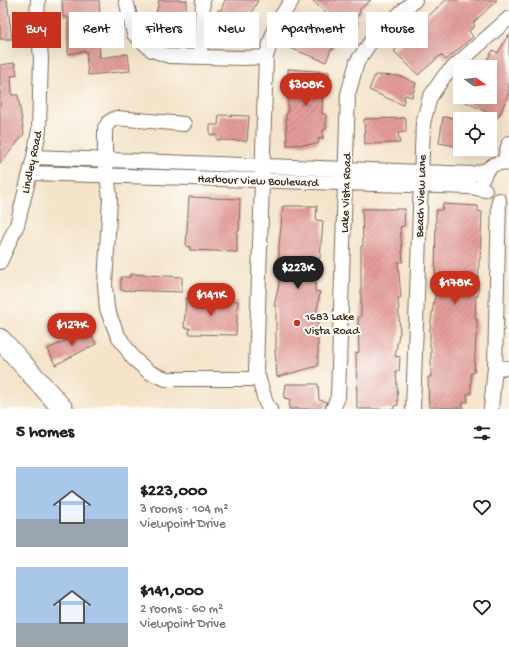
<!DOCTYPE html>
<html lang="en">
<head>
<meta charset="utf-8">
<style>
  :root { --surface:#fff; --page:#f6f6f6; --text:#202124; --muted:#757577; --accent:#c8321e }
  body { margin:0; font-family:"Gochi Hand",sans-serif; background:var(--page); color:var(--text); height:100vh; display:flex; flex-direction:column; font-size:15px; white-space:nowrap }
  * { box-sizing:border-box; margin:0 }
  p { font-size:13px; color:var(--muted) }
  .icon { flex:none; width:22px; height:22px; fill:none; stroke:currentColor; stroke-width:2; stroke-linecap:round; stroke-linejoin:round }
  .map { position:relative; height:409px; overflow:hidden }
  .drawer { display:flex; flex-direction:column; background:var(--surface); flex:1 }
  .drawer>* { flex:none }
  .banner { position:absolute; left:12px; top:12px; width:485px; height:36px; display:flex; gap:8px }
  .needle { width:26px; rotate:104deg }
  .fabs { position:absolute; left:453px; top:60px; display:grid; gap:8px }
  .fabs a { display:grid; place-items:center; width:44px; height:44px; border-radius:0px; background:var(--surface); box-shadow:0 4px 16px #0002; font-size:20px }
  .price { position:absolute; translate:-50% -34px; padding:0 9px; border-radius:14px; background:var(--accent); color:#fff; font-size:13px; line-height:26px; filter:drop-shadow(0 1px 2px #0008) }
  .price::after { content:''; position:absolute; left:50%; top:24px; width:12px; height:9px; margin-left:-6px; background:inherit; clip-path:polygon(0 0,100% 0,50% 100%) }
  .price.on { background:#222; color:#fff }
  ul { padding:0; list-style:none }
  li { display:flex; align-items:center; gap:12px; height:100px; padding:0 16px }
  li span { display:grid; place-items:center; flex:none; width:112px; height:80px; border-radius:0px; color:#555 }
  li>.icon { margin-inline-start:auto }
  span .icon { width:48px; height:48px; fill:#fffc; stroke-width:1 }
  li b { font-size:17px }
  h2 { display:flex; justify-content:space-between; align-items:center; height:48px; padding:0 16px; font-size:17px }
  .tag { padding:0 14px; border-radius:0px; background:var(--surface); box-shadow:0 4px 16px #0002; font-size:14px; line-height:36px }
  .tag.on { background:var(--accent); color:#fff }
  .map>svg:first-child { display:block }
</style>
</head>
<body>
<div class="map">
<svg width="509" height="409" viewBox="0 0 509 409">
  <defs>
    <pattern id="building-hatch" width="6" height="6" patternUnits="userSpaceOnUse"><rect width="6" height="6" fill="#e49c9a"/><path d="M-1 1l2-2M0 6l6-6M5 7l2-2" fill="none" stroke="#ba7f7d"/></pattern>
  </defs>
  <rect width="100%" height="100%" fill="#fdfcf7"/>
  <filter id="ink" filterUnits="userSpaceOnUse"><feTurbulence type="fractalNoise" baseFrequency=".025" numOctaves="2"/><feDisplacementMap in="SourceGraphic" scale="8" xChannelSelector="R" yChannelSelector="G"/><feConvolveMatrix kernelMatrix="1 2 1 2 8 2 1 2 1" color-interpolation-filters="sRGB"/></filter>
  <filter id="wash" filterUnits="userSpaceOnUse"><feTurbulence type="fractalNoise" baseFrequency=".012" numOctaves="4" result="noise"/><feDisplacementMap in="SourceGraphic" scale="16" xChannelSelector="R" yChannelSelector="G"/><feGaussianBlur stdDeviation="0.9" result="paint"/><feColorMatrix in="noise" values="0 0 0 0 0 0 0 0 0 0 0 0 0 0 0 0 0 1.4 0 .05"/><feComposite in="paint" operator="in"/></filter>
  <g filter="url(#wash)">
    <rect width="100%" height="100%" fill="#f4e4ca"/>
    <g id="blocks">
      <path fill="url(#building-hatch)" d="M0,0H7L12,39H0Z
        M62,0H99L100,16H97L100,58L128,54L130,71L88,75L86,51L68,54V17H63Z
        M159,0H187L184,17H186L184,30L154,24Z
        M225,0H258L249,18L253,19L250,33L237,31L236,35L213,30L218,10H221Z
        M312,0H371L359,10L361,12L355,18L358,21L346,33Z
        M446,0H497L473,23L475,26L469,31L473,37L446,60L441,55L418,75L394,51L417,30L415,28Z
        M298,20L339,33L333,50L331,49L326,62L290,48Z
        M509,34V93L498,118L456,97H490V67L483,66L493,50L498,53Z
        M15,63L17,75L11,76L12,95H18L24,134L0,164V65Z
        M288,69L329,72L327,88H323L322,114H326V129L323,130V139L319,138L318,144L287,145L286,113H288Z
        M375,75L400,76L416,83L412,97L405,95L403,105L369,90Z
        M219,115L249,116L247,141L217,140V135H210V125H218Z
        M443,117L460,118V147L439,143Z
        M406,118V132L398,133L400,143L365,144L364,119Z
        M189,197L240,199L239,231H237V252L190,250V247L186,246Z
        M443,204L478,206V211L482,212L480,260H479L478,296H476L475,319H477V335H476L474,373H471V394H467L468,402H463V408L429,407L428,377H431V348H430V329L434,299H435L436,210H442Z
        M283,206H317L316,220L323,221L320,258L317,260L315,291L320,292L316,315H318V366L277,377L275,350H276V306H274L279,284V246Z
        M362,209H405L404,226L400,227L403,262H398L401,298H398L400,334H399L395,356L400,357L399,371L396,370L398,405L394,406V409H357L356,353L359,352L358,317H361V246H363Z
        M130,274L182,277V292L121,290V277H130Z
        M186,298L238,301L236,335L189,334L190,328H184Z
        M88,330L96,344L55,365L48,349Z
        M286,384H318L319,400L327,402L325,409H289L290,399L284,398Z"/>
    </g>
  </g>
  <g filter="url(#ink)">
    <use href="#blocks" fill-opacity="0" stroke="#7c6b5a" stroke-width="1"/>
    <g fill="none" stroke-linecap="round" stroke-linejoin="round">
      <defs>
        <path id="street" d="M126,0L134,34L152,50L169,56L241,58L266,57
          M200,57L203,0
          M184,124L116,118L109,122L105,128V159L110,198L105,285L107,309L117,334L133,358L149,372L166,379H259
          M34,157L473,174L486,170
          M504,163L509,143
          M30,173L471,187L485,190
          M483,178C487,166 497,160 509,164
          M0,262L17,225L34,157L39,130L41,58L37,15L38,0
          M495,367L509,368
          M270,409L266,403L256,370L266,57L276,24L292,0
          M333,409L338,397L348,94L357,62L374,37L415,0
          M413,409L423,123L430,97L445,75L509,18
          M491,409L495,367L499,200"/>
        <path id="secondary" d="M0,339L4,343L63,409"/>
      </defs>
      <use href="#street" stroke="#7c6b5a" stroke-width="16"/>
      <use href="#secondary" stroke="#7c6b5a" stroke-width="22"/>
      <use href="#street" stroke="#fff" stroke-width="14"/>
      <use href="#secondary" stroke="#fff" stroke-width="20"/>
    </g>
  </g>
  <circle fill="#c8321e" stroke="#fdfcf7" stroke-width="1.5" cx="297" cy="323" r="4"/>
  <g text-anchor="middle" stroke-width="4" stroke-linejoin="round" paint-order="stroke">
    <g font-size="12" fill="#3b2a1e" stroke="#fdfcf7">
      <text transform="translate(31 162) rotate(-78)" y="4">Lindley Road</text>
      <text transform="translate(258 180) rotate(2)" y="4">Harbour View Boulevard</text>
      <text transform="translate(345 193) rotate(-88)" y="4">Lake Vista Road</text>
      <text transform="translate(420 196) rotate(-88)" y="4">Beach View Lane</text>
    </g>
    <g font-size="12" fill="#3b2a1e" stroke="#fdfcf7" text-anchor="start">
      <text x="305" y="320">1683 Lake<tspan x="305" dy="14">Vista Road</tspan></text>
    </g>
  </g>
</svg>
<div class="fabs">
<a><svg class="needle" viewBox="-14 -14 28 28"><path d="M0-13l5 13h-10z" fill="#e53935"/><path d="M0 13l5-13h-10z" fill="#757577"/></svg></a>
<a><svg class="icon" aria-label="locate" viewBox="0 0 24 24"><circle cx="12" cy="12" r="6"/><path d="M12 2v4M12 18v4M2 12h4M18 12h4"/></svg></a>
</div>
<b class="price" style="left:306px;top:107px">$308K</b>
<b class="price on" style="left:298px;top:290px">$223K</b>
<b class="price" style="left:455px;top:305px">$178K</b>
<b class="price" style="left:211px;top:317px">$141K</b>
<b class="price" style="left:72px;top:347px">$127K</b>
<div class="banner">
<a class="tag on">Buy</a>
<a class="tag">Rent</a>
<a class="tag">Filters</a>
<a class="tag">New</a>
<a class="tag">Apartment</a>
<a class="tag">House</a>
</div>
</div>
<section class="drawer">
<h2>5 homes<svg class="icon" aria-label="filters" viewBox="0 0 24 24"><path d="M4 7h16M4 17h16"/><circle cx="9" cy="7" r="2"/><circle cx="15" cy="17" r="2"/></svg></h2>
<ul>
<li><span style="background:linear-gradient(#a9c7e8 65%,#9aa5b1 0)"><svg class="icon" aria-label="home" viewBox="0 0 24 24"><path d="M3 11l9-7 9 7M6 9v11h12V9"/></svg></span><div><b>$223,000</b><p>3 rooms · 104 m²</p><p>Viewpoint Drive</p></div><svg class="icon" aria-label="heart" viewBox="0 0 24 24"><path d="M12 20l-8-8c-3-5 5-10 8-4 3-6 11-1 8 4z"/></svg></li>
<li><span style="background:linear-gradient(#a9c7e8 70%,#9aa5b1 0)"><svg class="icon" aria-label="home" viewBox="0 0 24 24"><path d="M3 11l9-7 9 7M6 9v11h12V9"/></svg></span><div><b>$141,000</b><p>2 rooms · 60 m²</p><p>Viewpoint Drive</p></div><svg class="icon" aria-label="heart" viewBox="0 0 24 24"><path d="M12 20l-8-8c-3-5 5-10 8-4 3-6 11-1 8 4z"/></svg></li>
</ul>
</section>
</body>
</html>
